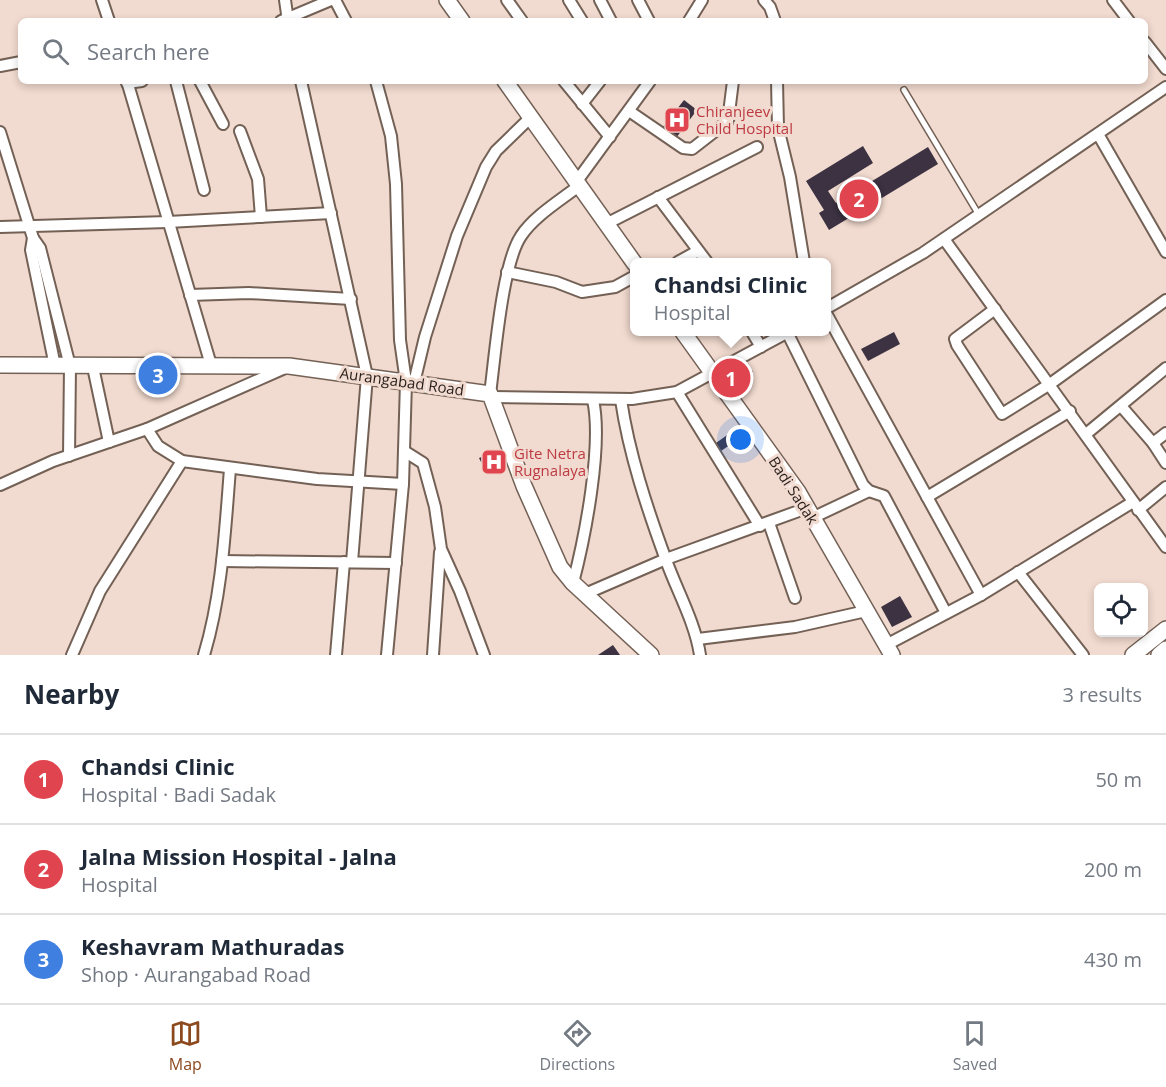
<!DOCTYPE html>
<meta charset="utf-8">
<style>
body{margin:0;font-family:"Open Sans",sans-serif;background:#f6f6f7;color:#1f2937}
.controls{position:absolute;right:18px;bottom:18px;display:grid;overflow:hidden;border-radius:9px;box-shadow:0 3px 9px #0003}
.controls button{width:54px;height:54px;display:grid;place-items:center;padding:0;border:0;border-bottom:2px solid #e0e1e3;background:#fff;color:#1f2937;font:30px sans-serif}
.you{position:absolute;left:741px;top:440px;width:21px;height:21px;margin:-15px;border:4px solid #fff;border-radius:50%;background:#1a73e8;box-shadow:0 0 0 9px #1a73e833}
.badge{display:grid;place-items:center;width:39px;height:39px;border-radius:50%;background:#8d491e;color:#fff;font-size:20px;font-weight:700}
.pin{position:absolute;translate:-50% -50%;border:3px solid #fff;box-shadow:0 2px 6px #0006}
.popup{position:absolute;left:630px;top:258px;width:201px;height:78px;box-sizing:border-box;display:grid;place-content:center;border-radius:9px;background:#fff;filter:drop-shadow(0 2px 4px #0005);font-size:20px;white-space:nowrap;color:#747a83}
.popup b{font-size:22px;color:#1f2937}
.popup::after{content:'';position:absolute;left:50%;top:100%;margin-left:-12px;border:12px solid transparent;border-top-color:#fff}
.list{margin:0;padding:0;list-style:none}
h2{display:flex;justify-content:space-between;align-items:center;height:78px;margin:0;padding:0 24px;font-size:26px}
h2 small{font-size:20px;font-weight:400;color:#747a83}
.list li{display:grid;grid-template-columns:39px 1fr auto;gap:18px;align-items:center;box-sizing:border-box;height:90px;padding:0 24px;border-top:2px solid #e0e1e3}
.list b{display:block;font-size:22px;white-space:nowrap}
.list p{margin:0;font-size:20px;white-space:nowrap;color:#747a83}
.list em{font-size:20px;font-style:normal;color:#747a83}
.icon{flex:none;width:33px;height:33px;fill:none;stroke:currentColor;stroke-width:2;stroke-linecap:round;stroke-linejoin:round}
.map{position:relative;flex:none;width:1166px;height:655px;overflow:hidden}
.search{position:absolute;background:#fff;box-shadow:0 3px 9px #0003;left:18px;right:18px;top:18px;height:66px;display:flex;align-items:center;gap:15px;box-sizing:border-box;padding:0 21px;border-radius:9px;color:#747a83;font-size:22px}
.sheet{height:348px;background:#fff}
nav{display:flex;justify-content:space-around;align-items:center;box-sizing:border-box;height:84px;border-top:2px solid #e0e1e3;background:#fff;font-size:16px;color:#747a83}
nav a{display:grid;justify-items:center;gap:3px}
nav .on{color:#8d491e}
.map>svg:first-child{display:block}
</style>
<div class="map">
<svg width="1166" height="655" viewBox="0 0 1166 655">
<rect width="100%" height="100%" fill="#f1dacf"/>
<g fill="#3c3242">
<polygon points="684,100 697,110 676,138 663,127"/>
<polygon points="863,146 873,163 828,191 836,203 928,147 938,164 829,230 819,213 824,210 806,181"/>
<polygon points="894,332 900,344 868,361 861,349"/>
<polygon points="748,363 753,372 728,387 723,378"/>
<polygon points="737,428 743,436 721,451 716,443"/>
<polygon points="494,452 502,472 486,472 479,458"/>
<polygon points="900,596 912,617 892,627 881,607"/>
<polygon points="613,645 620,655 598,655"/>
</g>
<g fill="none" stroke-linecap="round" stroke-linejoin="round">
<g stroke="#746156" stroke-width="8">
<polyline id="lane" points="904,90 979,215"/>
</g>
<g stroke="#746156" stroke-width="14">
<g id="street">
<polyline points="102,0 109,21"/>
<polyline points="285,0 288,21"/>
<polyline points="335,0 346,21"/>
<polyline points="507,0 522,21"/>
<polyline points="569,0 582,21"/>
<polyline points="600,0 611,21"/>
<polyline points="638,0 649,21"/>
<polyline points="764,0 770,7 775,21"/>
<polyline points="1113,0 1129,21"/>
<polyline points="281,21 331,0"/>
<polyline points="689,21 702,0"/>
<polyline points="1145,42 1166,69"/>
<polyline points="0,66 21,62"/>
<polyline points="127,81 211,365"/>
<polyline points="176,81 204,190"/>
<polyline points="200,81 223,124"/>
<polyline points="301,81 367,376 352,562"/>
<polyline points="376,81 391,136 396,184 400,340 406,382 403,484 387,655"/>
<polyline points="564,81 610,137"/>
<polyline points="777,81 778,128 790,177 804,262"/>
<polyline points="127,83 142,81"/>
<polyline points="582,104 600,81"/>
<polyline points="629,111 683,148 692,149 728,121 733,81"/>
<polyline points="240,131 258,179 261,217"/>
<polyline points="0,132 33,238 40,248 70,366 69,456"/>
<polyline points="1098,134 1166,252"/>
<polyline points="577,181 650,81"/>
<polyline points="658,197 707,262"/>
<polyline points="606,224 757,147"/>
<polyline points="0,227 168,222 331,213"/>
<polyline points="33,238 31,250 55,366"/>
<polyline points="944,239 1166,547"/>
<polyline points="678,262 698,251"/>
<polyline points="507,272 556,282 582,292 615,287 635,276"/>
<polyline points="190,295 249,293 351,299"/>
<polyline points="827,308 923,253 1166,87"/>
<polyline points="995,309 955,339 957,345 1002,414 1050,384 1166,300"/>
<polyline points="827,315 981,595"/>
<polyline points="752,332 761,347"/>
<polyline points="787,332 863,485 869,491 884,496 946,613"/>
<polyline points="93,367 109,442"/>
<polyline points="285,368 147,429 158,446 182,461 317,479 403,484"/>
<polyline points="414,383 425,337 457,236 486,167 496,151 531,117"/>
<polyline points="677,392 760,526"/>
<path d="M490,394C495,357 502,264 521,236C534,216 561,200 580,185"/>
<polyline points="492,397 632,399 677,392 788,332"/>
<path d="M621,400C629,454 647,508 666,560C677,591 695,622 700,655"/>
<polyline points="1121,406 1153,443 1166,463"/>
<polyline points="1086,434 1166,368"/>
<polyline points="1153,443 1166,433"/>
<polyline points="404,451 423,463 435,507 441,549 460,591 484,655"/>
<polyline points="0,485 53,461 147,429"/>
<polyline points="927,497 1070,411"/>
<polyline points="1138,510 1166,487"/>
<polyline points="812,518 869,491"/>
<polyline points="769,523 795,598"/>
<polyline points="222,561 396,563"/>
<polyline points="1018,572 1083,655"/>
<path d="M573,583C585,537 603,445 593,400"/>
<polyline points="585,594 666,559 807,508"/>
<polyline points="698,639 795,627 866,611"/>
<polyline points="888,644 981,595 1133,502"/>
<polyline points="72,655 100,591 182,461"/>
<path d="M204,655C222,595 225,531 230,469"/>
<polyline points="336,655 344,562"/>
<polyline points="433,655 440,552"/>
</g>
</g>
<g stroke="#746156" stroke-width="18">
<g id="primary">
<polyline points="447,0 462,21"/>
<polyline points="505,81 635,264"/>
<polyline points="683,332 798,492 892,655"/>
<polyline points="0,365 289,366 490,394 524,486 560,567 573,583 651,655"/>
<polyline points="1133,655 1166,629"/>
<polyline points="1159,655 1166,649"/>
</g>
</g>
<use href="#lane" stroke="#fff" stroke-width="5"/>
<use href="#street" stroke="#fff" stroke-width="10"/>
<use href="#primary" stroke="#fff" stroke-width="15"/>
</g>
<defs>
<g id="hospital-square" transform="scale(1.35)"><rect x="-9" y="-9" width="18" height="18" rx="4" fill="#e0444e" stroke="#f1dacf"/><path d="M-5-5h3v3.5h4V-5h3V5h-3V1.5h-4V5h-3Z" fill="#fff"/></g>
</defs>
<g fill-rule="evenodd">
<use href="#hospital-square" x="677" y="120"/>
<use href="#hospital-square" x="494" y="462"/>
</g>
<g text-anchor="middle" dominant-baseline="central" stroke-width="6" stroke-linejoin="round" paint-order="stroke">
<g font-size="15" fill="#be3a42" stroke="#f1dacf" text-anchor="start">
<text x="696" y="111">Chiranjeev<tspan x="696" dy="17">Child Hospital</tspan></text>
<text x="514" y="453">Gite Netra<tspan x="514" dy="17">Rugnalaya</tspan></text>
</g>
<g font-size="15" fill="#261d19" stroke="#f1dacf">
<text transform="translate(402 381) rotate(8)">Aurangabad Road</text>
<text transform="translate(794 490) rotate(57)">Badi Sadak</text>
</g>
</g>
</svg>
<div class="controls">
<button><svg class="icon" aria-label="locate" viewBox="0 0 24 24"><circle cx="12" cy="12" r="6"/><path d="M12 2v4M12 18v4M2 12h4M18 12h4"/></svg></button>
</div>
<div class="you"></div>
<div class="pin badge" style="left:731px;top:378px;background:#e0444e">1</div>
<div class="popup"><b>Chandsi Clinic</b>Hospital</div>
<div class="pin badge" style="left:859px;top:199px;background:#e0444e">2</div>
<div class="pin badge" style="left:158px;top:375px;background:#3f7fe0">3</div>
<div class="search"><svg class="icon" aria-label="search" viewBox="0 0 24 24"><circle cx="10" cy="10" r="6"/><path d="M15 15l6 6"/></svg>Search here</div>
</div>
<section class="sheet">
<h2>Nearby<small>3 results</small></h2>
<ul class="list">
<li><span class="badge" style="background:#e0444e">1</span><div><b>Chandsi Clinic</b><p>Hospital · Badi Sadak</p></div><em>50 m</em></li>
<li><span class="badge" style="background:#e0444e">2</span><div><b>Jalna Mission Hospital - Jalna</b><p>Hospital</p></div><em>200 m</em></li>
<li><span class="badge" style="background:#3f7fe0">3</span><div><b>Keshavram Mathuradas</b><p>Shop · Aurangabad Road</p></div><em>430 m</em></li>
</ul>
</section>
<nav>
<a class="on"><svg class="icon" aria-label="map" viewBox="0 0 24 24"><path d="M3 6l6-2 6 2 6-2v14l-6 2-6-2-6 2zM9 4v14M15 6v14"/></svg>Map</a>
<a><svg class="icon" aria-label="directions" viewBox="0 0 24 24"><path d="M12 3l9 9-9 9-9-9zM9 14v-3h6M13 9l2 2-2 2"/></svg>Directions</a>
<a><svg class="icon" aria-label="saved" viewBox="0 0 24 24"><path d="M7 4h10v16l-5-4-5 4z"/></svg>Saved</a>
</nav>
